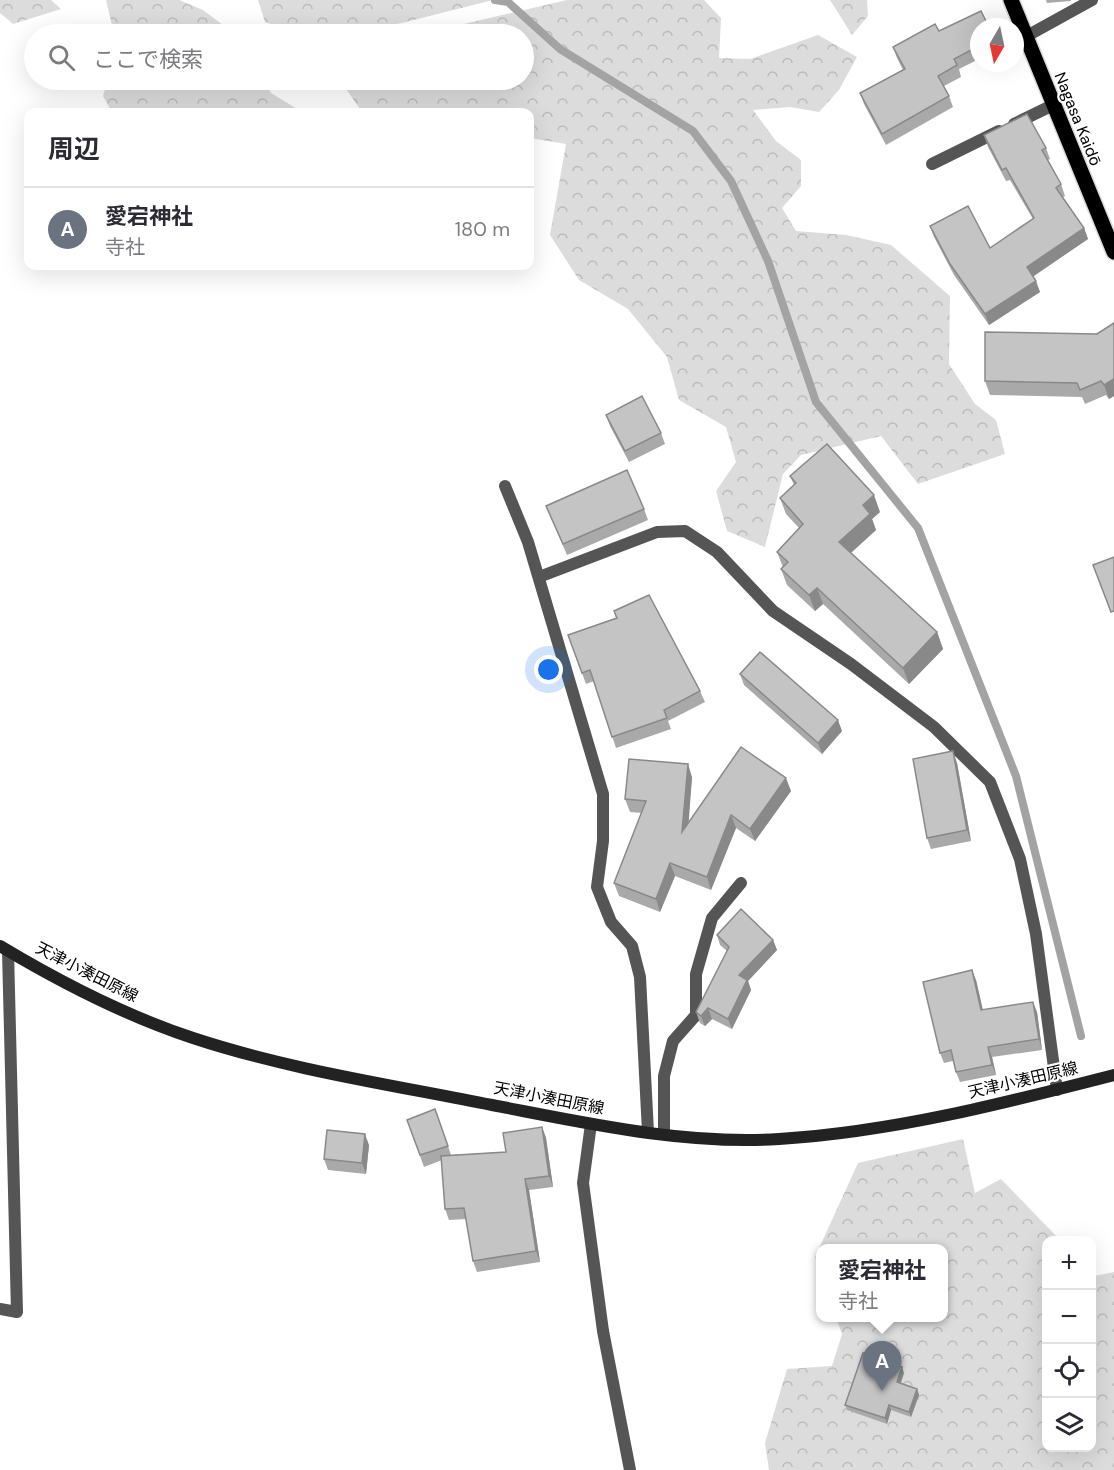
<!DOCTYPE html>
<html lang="ja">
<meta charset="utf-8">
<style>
body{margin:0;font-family:"DM Sans","Noto Sans JP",sans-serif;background:#f7f7f7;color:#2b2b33}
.controls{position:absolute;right:18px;bottom:18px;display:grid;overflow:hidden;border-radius:12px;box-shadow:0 6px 24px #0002}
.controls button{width:54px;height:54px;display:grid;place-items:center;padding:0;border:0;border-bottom:2px solid #e1e1e2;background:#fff;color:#2b2b33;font:30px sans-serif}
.compass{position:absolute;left:970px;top:18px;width:54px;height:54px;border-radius:50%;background:#fff;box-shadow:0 6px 24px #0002;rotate:189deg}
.you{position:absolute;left:549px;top:670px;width:21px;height:21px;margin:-15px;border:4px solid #fff;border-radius:50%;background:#1a73e8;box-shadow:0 0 0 9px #1a73e833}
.badge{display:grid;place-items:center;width:39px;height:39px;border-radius:50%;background:#0b8043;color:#fff;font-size:20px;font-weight:700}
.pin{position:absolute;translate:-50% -50px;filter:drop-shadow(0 2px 3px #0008)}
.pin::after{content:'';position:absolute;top:32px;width:21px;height:18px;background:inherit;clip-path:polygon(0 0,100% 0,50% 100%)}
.popup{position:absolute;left:816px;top:1244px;width:132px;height:78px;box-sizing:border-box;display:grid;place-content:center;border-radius:12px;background:#fff;filter:drop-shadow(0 2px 4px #0005);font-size:20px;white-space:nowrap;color:#7c7c81}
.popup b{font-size:22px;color:#2b2b33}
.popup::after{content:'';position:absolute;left:50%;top:100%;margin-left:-12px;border:12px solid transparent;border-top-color:#fff}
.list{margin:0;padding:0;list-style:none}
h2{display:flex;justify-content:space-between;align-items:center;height:78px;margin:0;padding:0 24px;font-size:26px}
h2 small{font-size:20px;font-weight:400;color:#7c7c81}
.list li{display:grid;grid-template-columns:39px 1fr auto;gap:18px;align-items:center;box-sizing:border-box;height:84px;padding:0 24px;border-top:2px solid #e1e1e2}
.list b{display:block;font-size:22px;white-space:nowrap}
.list p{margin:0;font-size:20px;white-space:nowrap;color:#7c7c81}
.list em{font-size:20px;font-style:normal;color:#7c7c81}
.icon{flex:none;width:33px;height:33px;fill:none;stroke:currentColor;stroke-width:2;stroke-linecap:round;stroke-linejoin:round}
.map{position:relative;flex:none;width:1114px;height:1470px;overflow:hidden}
.search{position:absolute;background:#fff;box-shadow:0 6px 24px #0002;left:24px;top:24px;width:510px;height:66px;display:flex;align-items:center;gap:15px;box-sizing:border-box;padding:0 21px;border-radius:33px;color:#7c7c81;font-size:22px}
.panel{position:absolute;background:#fff;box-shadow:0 6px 24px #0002;left:24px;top:108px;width:510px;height:162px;border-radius:12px}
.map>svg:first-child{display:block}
</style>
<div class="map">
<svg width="1114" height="1470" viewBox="0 0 1114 1470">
<defs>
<pattern id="forest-crowns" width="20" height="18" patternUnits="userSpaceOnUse" patternTransform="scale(1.5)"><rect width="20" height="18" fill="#dcdcdc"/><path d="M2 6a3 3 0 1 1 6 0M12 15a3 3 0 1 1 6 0" fill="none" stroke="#bbb"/></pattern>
</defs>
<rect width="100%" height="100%" fill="#fff"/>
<g fill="url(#forest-crowns)">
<polygon points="0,0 51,0 61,9 13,24 0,13"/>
<polygon points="106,0 179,0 203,10 235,34 114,34"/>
<polygon points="258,0 493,0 402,23 333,34 301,34 265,22"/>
<polygon points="567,0 704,0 721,18 719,58 750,59 818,35 857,57 839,90 819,112 790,107 753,110 776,141 801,160 801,186 782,208 796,231 846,235 891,245 950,296 949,364 975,404 996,420 1005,454 918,484 881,436 801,455 783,474 765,547 727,531 716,491 736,462 726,427 679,400 667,357 628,309 579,280 550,235 566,144 530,138 530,112 362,112 340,80 425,80 432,86 434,80 524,80 524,34 450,34 459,25"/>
<polygon points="830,0 867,0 868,16 852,35"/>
<polygon points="108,80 264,80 271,93 302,112 112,112 103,96"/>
<polygon points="963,1139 975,1193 1001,1179 1060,1240 1046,1240 1046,1448 1092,1448 1092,1274 1094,1276 1114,1272 1114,1470 769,1470 765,1443 787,1369 832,1366 842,1334 836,1318 944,1318 944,1248 820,1248 820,1272 815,1257 858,1163"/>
</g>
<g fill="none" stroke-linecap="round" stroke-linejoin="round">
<polyline stroke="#a3a3a3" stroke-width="8" points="495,0 508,2 560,49 693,131 731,181 768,261 816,402 918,528 1016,776 1081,1036"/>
<g stroke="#dbdbdb" stroke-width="18">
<polyline id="primary" points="1011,0 1114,252"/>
</g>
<polyline stroke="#555" stroke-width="12" points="664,1134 664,1076 673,1041 696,1015 696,974 712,918 741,883"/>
<g stroke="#555" stroke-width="12">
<polyline points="1025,37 1092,0"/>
<polyline points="1014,124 1053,105"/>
<polyline points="932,164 999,131"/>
<polyline points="505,486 528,542 603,794 603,841 597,887 611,922 632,946 640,977 648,1132"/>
<polyline points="539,577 657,532 685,531 717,552 773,611 851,664 934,727 990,782 1020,859 1036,934 1057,1090"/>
<polyline points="591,1124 583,1183 603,1331 630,1470"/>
<polyline points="0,1309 17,1312 8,951"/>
</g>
<path stroke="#222" stroke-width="12" d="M0,946C60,982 126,1016 193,1038C290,1070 393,1085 492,1105C586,1123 683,1145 779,1139C892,1132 1005,1103 1114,1075"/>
<use href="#primary" stroke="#000" stroke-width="15"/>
</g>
<g fill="#a9a9a9">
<polygon points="1046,0 1071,0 1071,1 1047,3"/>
<polygon points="979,27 979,59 959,69 961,77 944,86 949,96 953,107 886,145 864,104 860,93 903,70 897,58 893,47 939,31"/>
<polygon points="984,135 1046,148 1050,159 1048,160 1061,184 1065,196 1063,197 1084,228 1088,239 1033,276 1040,292 989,325 954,275 934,237 930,226 990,248 1033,219 1010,180 1006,181 988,147"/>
<polygon points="1114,323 1114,396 1109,399 1106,395 1085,404 1082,397 990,395 985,381 1097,334"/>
<polygon points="606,415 661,433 665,444 629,462 610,426"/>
<polygon points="790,476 880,512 872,519 876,530 851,553 937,632 943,649 909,684 823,604 815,611 787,585 781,569 783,567 777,552 799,528 786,514 780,498 794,485"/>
<polygon points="546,506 644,509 648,520 567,555"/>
<polygon points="614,611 700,691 705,702 668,721 671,729 616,748 594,681 586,684 568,635 616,618"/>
<polygon points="740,674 842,731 822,754 744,685"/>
<polygon points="957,763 971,841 931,849 927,838"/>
<polygon points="692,777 688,822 791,791 755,841 736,828 711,890 675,876 660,912 619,896 614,883 642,813 630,812 625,799"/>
<polygon points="717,935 773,940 777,950 748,981 751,990 732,1029 712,1019 705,1026 700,1023 696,1012 727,951 720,945"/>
<polygon points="976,980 983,1010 1037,1012 1042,1050 992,1057 996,1075 960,1082 956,1072 953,1061 944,1063 940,1053"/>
<polygon points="435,1109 451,1155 506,1152 542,1127 546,1138 553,1187 529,1190 540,1262 477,1272 473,1261 466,1219 449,1220 445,1209 442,1160 424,1167 407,1120"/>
<polygon points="369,1145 366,1174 328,1170 324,1159"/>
<polygon points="904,1373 901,1383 917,1389 919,1395 911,1417 891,1410 887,1424 847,1410 845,1405"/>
</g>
<g fill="#898989">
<polygon points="1084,228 1088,239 1031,278 1027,267"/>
<polygon points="1036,281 1040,292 989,325 985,314"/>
<polygon points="1114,379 1114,396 1109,399 1104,385"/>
<polygon points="874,495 880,512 872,519 876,530 845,558 839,542 863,505"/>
<polygon points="817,588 823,604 815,611 809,595"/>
<polygon points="937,632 943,649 909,684 903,668"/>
<polygon points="838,720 842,731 822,754 818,743"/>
<polygon points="953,751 957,763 971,841 967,830"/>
<polygon points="688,764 692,777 687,845 682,832"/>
<polygon points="786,778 791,791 755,841 750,829"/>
<polygon points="731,815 736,828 711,890 707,877"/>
<polygon points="670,863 675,876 660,912 656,899"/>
<polygon points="773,940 777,950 748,981 751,990 732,1029 728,1019 739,975"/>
<polygon points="972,970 976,980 985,1021 981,1010"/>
<polygon points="1033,1002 1037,1012 1042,1050 1039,1039"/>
<polygon points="708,1008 712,1019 705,1026 701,1016"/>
<polygon points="988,1047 992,1057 996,1075 992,1065"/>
<polygon points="542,1127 546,1138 553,1187 549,1176"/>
<polygon points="365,1134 369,1145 366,1174 362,1163"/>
<polygon points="525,1179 529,1190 540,1262 536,1251"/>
<polygon points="902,1367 904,1373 899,1388 897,1382"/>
<polygon points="917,1389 919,1395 911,1417 909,1412"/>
<polygon points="889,1405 891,1410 887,1424 885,1418"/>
</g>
<g fill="#c4c4c4" stroke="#898989" stroke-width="1.5">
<polygon points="981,11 989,27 979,27 979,46 954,59 957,65 938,76 949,96 882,134 860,93 905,69 893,47 935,24 939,31"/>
<polygon points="1027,114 1046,148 1042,150 1061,184 1056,188 1084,228 1027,267 1036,281 985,314 950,264 930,226 968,206 990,248 1034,218 1006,168 1002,170 984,135"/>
<polygon points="1114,323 1114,379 1104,385 1101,381 1080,390 1077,383 985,381 985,332 1097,334"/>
<polygon points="642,396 661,433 625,451 606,415"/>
<polygon points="827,444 874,495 863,505 870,514 839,542 937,632 903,668 817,588 809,595 781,569 788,562 777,552 803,524 780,498 796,483 790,476"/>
<polygon points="627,470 644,509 563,544 546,506"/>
<polygon points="1114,557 1114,611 1111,612 1093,565"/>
<polygon points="649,595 700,691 664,710 667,718 612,737 590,670 582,673 568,635 617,618 614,611"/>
<polygon points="760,652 838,720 818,743 740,674"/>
<polygon points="741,747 786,778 750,829 731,815 707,877 670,863 656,899 614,883 646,801 625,799 629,759 688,764 682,832"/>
<polygon points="953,751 967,830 927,838 913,759"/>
<polygon points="741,909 773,940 739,975 747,980 728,1019 708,1008 701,1016 696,1012 729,947 717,935"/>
<polygon points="972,970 981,1010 1033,1002 1039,1039 988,1047 992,1065 956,1072 951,1050 940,1053 923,982"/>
<polygon points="435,1109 448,1146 420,1155 407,1120"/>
<polygon points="542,1127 549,1176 525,1179 536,1251 473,1261 464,1208 445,1209 441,1156 506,1152 503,1133"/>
<polygon points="327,1130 365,1134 362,1163 324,1159"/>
<polygon points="863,1353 902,1367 897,1382 917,1389 909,1412 889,1405 885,1418 845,1405"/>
</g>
<g text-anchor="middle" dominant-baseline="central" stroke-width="4.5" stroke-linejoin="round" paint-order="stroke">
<g font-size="16" fill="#000" stroke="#fff">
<text transform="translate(1078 119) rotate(68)">Nagasa Kaidō</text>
<text transform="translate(87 972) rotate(27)">天津小湊田原線</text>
<text transform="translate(1023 1080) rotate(-13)">天津小湊田原線</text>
<text transform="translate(549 1098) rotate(11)">天津小湊田原線</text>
</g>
</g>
</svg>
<div class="controls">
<button>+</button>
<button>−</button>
<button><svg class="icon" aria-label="locate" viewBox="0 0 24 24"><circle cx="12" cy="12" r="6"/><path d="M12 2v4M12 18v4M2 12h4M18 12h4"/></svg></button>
<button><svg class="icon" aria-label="layers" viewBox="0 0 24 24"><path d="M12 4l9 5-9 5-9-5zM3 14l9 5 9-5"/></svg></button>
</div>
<svg class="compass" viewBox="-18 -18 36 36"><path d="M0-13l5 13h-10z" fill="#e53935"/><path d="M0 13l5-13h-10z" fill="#7c7c81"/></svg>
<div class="you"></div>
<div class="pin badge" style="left:882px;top:1391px;background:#6b7280">A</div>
<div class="popup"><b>愛宕神社</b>寺社</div>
<div class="search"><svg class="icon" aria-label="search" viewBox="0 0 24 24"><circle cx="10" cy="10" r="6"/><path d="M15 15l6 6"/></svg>ここで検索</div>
<section class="panel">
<h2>周辺<small></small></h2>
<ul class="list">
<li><span class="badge" style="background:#6b7280">A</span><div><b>愛宕神社</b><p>寺社</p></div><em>180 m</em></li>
</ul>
</section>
</div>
